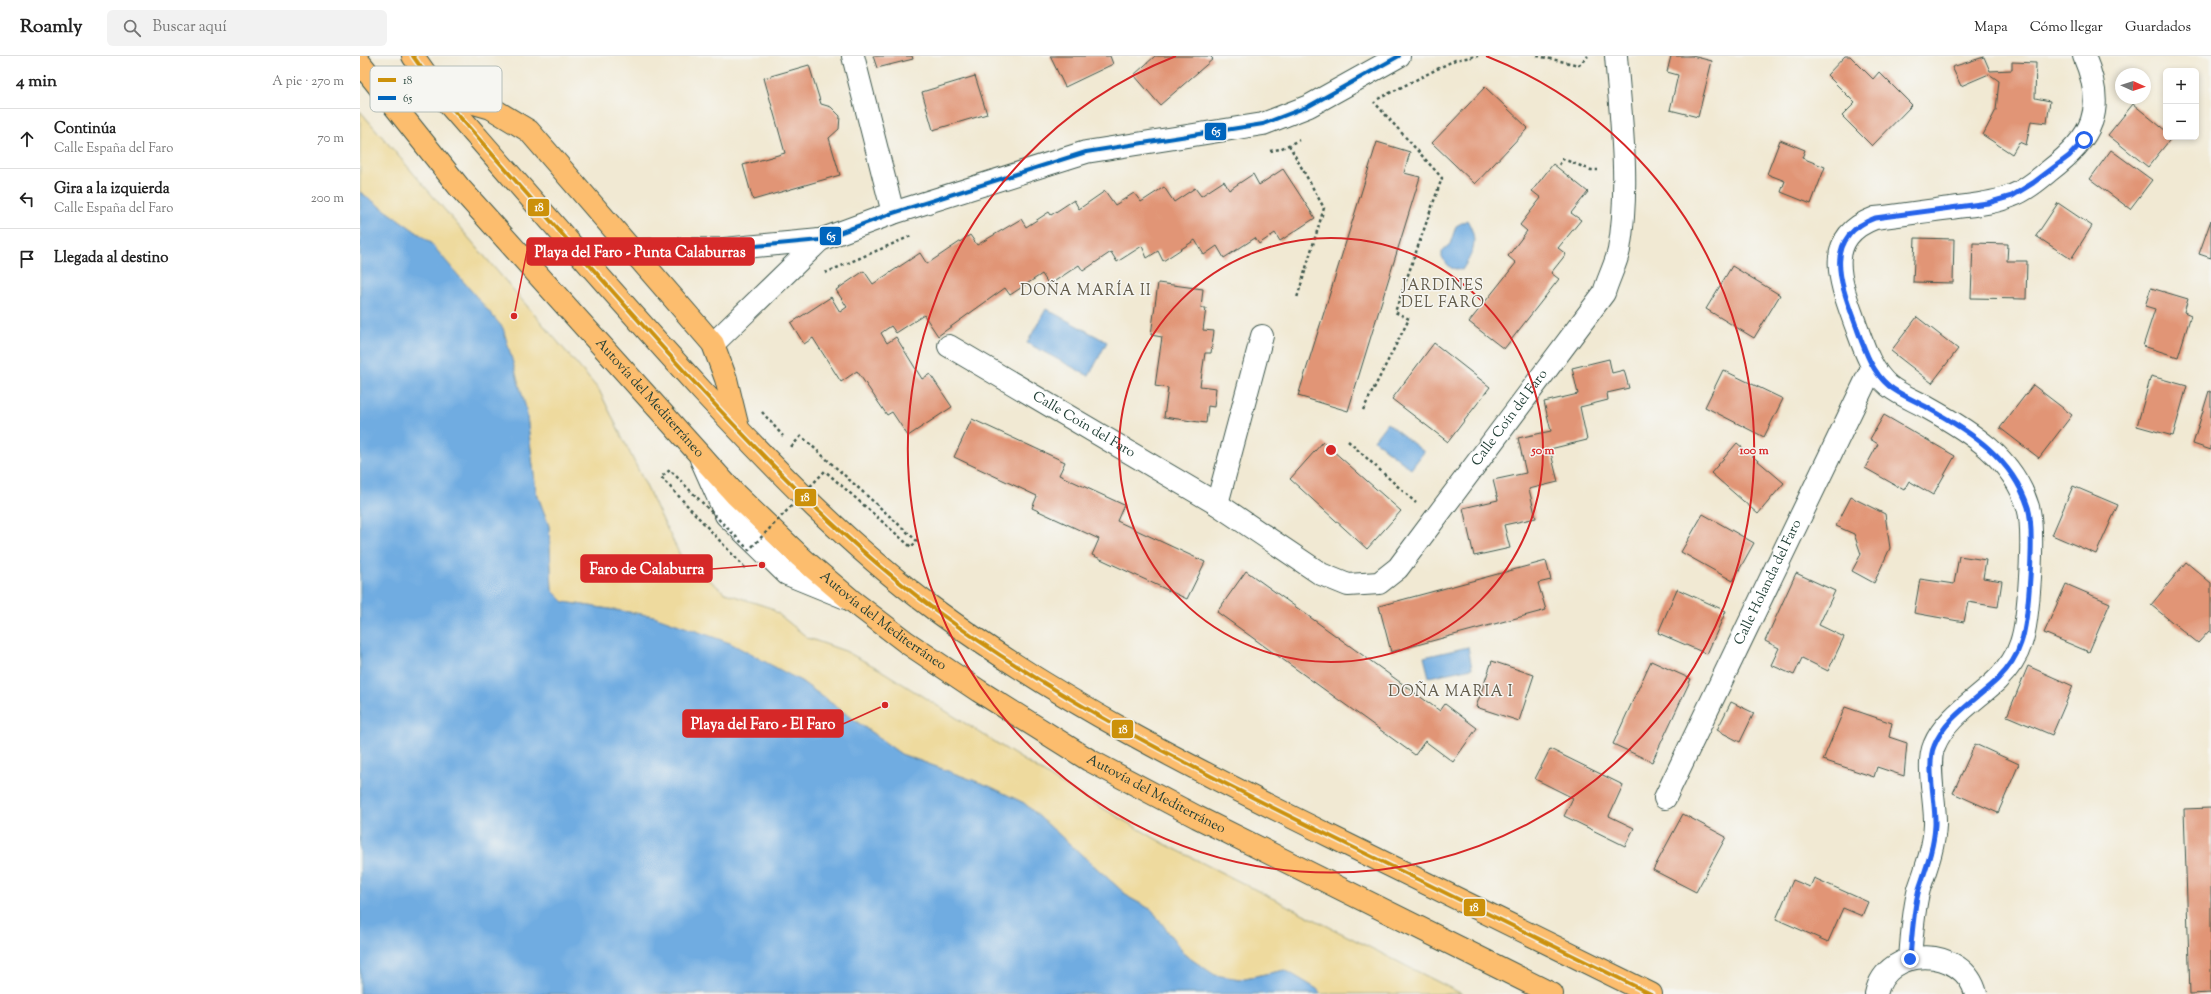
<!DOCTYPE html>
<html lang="es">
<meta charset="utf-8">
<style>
body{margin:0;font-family:"Sorts Mill Goudy",serif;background:#f2f2f2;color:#222}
.controls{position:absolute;right:12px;top:12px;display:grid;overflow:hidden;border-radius:6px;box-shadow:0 2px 6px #0003}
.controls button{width:36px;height:36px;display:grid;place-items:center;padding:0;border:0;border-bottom:1px solid #e0e0e0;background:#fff;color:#222;font:20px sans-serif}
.compass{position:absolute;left:1755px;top:12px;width:36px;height:36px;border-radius:50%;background:#fff;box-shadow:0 2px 6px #0003;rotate:93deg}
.stop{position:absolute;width:12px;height:12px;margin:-9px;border:3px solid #2563eb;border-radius:50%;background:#fff}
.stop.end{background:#2563eb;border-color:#fff;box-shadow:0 1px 4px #0008}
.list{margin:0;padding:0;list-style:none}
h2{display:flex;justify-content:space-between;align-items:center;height:52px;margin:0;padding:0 16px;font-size:17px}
h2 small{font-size:13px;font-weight:400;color:#767676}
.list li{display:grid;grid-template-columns:26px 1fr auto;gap:12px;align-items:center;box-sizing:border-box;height:60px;padding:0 16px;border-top:1px solid #e0e0e0}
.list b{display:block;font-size:15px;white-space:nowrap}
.list p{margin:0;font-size:13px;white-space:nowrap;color:#767676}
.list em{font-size:13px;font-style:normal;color:#767676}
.icon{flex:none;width:22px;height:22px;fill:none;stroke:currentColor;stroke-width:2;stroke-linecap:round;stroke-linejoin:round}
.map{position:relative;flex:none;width:1851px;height:938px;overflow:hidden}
header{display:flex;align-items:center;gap:24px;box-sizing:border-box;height:56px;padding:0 20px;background:#fff;border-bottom:1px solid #e0e0e0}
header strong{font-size:19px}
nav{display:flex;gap:22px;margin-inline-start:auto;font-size:14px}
.search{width:280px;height:36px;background:#f2f2f2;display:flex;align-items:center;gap:10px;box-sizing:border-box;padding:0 14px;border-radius:6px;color:#767676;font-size:15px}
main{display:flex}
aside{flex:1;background:#fff}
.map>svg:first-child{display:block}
</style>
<header>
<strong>Roamly</strong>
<div class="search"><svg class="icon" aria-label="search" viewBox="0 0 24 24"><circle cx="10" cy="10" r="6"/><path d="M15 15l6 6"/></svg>Buscar aquí</div>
<nav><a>Mapa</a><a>Cómo llegar</a><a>Guardados</a></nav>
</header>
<main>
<aside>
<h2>4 min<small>A pie · 270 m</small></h2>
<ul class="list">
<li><svg class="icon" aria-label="ahead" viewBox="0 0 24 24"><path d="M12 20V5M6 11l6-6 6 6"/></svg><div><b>Continúa</b><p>Calle España del Faro</p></div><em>70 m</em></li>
<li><svg class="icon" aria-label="left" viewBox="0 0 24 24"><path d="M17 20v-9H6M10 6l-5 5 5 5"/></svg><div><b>Gira a la izquierda</b><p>Calle España del Faro</p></div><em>200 m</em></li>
<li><svg class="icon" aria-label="arrive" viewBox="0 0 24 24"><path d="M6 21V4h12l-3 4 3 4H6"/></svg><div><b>Llegada al destino</b></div></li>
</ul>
</aside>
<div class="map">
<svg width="1851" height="938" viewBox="0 0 1851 938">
<rect width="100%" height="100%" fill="#f6f6f2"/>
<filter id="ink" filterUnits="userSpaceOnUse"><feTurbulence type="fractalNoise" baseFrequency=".025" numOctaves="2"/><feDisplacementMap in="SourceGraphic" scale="8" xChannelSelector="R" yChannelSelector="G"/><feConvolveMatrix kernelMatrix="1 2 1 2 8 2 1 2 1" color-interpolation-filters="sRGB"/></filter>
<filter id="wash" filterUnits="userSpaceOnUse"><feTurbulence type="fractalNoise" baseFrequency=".012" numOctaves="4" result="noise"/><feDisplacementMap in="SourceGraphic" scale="16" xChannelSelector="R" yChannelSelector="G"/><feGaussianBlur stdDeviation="0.9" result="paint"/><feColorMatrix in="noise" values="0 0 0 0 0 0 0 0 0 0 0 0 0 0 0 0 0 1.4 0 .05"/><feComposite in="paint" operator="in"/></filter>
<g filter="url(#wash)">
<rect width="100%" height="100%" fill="#f1e9d3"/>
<polygon fill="#eeda9e" stroke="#868c69" points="0,55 239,334 320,499 365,537 411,552 448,582 485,595 519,613 703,729 803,787 1102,938 961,938 957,933 925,914 880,923 855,920 825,899 792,854 770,842 664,747 629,730 541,698 441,625 294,560 204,546 192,534 189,470 176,435 166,352 69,185 0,136"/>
<g fill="#70ace1" stroke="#48748a">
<polygon points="0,136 69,185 143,272 166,352 176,435 189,470 192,534 204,546 294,560 370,587 441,625 541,698 629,730 664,747 770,842 792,854 825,899 855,919 880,923 925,914 957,933 961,938 0,938"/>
<path d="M1107,164C1119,184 1114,196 1102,214L1091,212L1082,203V195L1090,188L1096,170Z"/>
<polygon points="686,253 747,286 729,320 667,287"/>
<polygon points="1027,367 1064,396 1051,413 1014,384"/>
<polygon points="1108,591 1112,612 1069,621 1064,601"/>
</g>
<g id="blocks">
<g fill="#e19576">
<polygon points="513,0 552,0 553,3 517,12"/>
<polygon points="690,0 750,0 753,8 705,31"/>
<polygon points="795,0 850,0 853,3 800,49 774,19"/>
<polygon points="1311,0 1332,0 1352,5 1338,61 1310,54 1318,19 1307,16"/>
<polygon points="1485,0 1490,0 1513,23 1519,16 1552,49 1512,90 1482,60 1495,47 1467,19"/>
<polygon points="1624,1 1630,15 1652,14 1652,6 1676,7 1675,42 1690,45 1687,67 1671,65 1666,89 1659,86 1652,98 1623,79 1636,54 1639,25 1629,18 1601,30 1592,11"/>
<polygon points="449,9 461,48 471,51 480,60 479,73 469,82 480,119 393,144 383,109 425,97 404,22"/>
<polygon points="615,20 627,58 573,74 562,36"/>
<polygon points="1125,31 1168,72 1115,128 1072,87"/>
<polygon points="1773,48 1806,75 1806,81 1812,81 1788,111 1748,79"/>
<polygon points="1420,84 1445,94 1442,102 1465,111 1451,148 1421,136 1425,125 1407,118"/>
<polygon points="1017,86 1050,96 1044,117 1060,121 988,355 938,340"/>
<polygon points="1751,94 1792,124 1770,153 1730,123"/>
<polygon points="1193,108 1228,136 1211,157 1221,164 1198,192 1206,198 1191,217 1199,223 1144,293 1109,266 1156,207 1148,200 1167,175 1160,169 1181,142 1172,135"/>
<polygon points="923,113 955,162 920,185 915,177 899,188 895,182 864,202 857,190 844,199 835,184 803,205 798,195 787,202 782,190 757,206 751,196 723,215 719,209 689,229 682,218 650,239 645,232 578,280 564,259 536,277 531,270 521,277 527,287 536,281 562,323 570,318 592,351 548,380 532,356 527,359 497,315 481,326 453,282 444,288 431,267 471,241 480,256 487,251 476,234 504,215 513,228 560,197 567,208 610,179 617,189 661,163 666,171 689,156 691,159 714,144 719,153 745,135 755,149 774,137 781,146 804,131 814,146 835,132 841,140 864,125 869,134 893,118 899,129"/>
<polygon points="1698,147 1732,170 1711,203 1676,180"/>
<polygon points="1851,164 1851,202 1839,198"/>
<polygon points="1555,182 1594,183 1593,227 1553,226"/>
<polygon points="1613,187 1648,188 1647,205 1667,205 1666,243 1611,242"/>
<polygon points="1372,210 1420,239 1394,282 1346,253"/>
<polygon points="798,227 843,233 841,252 846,252 843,274 854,275 851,297 845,297 840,330 856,332 854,351 848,350 846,367 804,361 808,332 795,330 802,281 791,279"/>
<polygon points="1791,232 1828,243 1824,256 1831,259 1818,301 1783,290 1795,253 1785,250"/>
<polygon points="1557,261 1598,293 1572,327 1531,295"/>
<polygon points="1074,287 1130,331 1088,386 1032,343"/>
<polygon points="1249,303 1252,317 1264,314 1269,332 1247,337 1248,344 1220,351 1227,384 1190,393 1198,426 1169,433 1176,462 1144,469 1150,492 1114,500 1103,452 1138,444 1133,424 1166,417 1158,382 1191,375 1184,346 1218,338 1212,312"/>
<polygon points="1363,314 1423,343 1404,381 1345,351"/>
<polygon points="1791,320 1827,330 1813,380 1777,370"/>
<polygon points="1673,329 1712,359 1679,402 1640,372"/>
<polygon points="1849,335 1851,336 1851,394 1833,388"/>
<polygon points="1524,359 1595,400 1573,439 1549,425 1544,434 1505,412 1518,388 1510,383"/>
<polygon points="612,363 705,406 699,419 764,449 757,465 845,506 827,543 732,499 739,483 672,452 677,440 594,401"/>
<polygon points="963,386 1041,455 1007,493 930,423"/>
<polygon points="1377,387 1424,427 1398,458 1351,417"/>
<polygon points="1713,430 1758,449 1736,498 1692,479"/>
<polygon points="1491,441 1525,458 1530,492 1514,527 1492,515 1501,498 1494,478 1476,470"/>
<polygon points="1343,458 1394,487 1373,525 1321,496"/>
<polygon points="1599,500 1626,504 1623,522 1642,525 1638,551 1608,546 1604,566 1554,557 1560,523 1594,528"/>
<polygon points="1186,505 1191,524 1178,527 1186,554 1031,596 1019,550"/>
<polygon points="1826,506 1851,527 1851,577 1849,575 1838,587 1791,549"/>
<polygon points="886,515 1080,655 1085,648 1117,672 1093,706 1065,685 1055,699 857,556"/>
<polygon points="1436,517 1475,535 1459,569 1484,581 1468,615 1442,602 1434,619 1411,609 1419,592 1405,585"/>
<polygon points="1706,528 1750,547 1729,596 1684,577"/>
<polygon points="1317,533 1366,555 1347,598 1298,577"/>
<polygon points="1132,605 1174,619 1159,665 1116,651"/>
<polygon points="1291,605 1331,623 1292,706 1253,688"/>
<polygon points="1668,610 1713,630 1692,679 1647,660"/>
<polygon points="1371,646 1394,657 1380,686 1357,674"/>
<polygon points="1485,651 1532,667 1529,681 1547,687 1544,720 1517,711 1514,721 1463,704"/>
<polygon points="1615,688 1659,708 1638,757 1593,737"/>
<polygon points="1190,693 1263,729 1249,760 1274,772 1265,790 1204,760 1213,742 1175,723"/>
<polygon points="1851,752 1851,937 1830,938 1824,753"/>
<polygon points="1323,758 1366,781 1336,836 1293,814"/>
<polygon points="1454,822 1508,846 1502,860 1483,852 1468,886 1416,863 1433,824 1450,831"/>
</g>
</g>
</g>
<g filter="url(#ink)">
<use href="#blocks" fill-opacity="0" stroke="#3e574c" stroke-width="1"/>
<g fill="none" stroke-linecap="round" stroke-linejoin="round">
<g stroke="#3e574c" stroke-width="24">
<g id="minor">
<polyline points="493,0 533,157"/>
<polyline points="272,194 364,193 460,184 533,157 726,96 903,68 949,50 1039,0"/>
<polyline points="353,288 460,184"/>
<path id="s1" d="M589,290L857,448L961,518L988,529L1019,527L1038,512L1244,237C1248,223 1256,208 1259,194C1270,130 1261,64 1256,0"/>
<polyline points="341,403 366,459 427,518 486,542"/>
<polyline points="857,448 902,280"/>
<path id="s2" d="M1305,742L1512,312"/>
<path d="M1550,903C1552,879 1553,856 1559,833C1566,812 1574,792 1575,769C1576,748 1566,708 1574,690C1585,662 1616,644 1637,624C1647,614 1657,600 1661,587C1669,564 1675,474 1668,451C1653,402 1611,376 1568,352C1556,345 1540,339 1529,330C1511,315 1504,292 1496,270C1481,228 1461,182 1515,162C1541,159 1566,155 1591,152C1611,149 1632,148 1651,140C1665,135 1678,124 1689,115C1733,81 1747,54 1724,0"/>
<path d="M1516,938C1527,888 1604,890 1616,938"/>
</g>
</g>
<g stroke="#3e574c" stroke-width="24">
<g id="highway">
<path d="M53,0L79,37C167,138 254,239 344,337C416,414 489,490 574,553C698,645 836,714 974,782C1079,834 1185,886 1291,938"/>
<path id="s3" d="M0,7L99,131L375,438L444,504L491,544L546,586L619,635L729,704L837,761L1192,938"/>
<polyline points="79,37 131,52 169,75 353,288 366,323 378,372"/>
</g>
</g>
<g stroke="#3e574c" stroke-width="2.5" stroke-dasharray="3 3" stroke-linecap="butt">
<polyline points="1177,0 1219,9 1228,0"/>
<polyline points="1018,43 1095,4 1118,0"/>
<polyline points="929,89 964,152 937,242"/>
<polyline points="910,95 920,93 939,84"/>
<polyline points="1199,109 1203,103 1231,114 1238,114"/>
<polyline points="465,217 551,180"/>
<polyline points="1003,354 1049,263 1035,256 1082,122 1014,46"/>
<polyline points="402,356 423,380"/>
<polyline points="988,385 1056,447"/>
<polyline points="431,389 432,390 441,380"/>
</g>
<use href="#minor" stroke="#fff" stroke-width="22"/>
<use href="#highway" stroke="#fcbd6e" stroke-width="22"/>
<polyline stroke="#3e574c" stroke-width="2.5" stroke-dasharray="3 3" stroke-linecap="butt" points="385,512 301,421 310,414 389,494 465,415 551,491 557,485 441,380"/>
<g stroke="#f6f6f2" stroke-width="7">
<path id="bus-1" d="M53,0L79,37C167,138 254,239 344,337C416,414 489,490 574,553C698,645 836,714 974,782C1079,834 1185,886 1291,938"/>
</g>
<g stroke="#f6f6f2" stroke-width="7">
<polyline id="bus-2" points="272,194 364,193 460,184 533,157 726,96 903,68 949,50 1039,0"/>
</g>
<use href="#bus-1" stroke="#cc910a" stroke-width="4"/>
<use href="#bus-2" stroke="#0065bd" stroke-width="4"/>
</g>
</g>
<g fill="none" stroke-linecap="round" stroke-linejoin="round" filter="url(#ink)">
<path stroke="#2563eb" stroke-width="5" d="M1550,903C1552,879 1553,856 1559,833C1566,812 1574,792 1575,769C1576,748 1566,708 1574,690C1585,662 1616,644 1637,624C1647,614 1657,600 1661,587C1669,564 1675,474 1668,451C1652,402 1611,376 1568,352C1556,345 1540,339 1529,330C1511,315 1504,292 1496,270C1481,228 1461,182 1515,162L1628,147L1652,140L1673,127L1709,100L1724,84"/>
</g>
<g fill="none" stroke="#d62828" stroke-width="2">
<circle cx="971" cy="394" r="212"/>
<path d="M1126 0A423 423 0 1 1 816 0"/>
</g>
<g text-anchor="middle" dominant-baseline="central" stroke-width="3" stroke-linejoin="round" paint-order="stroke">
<g font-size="14" fill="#1f3d34" stroke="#f6f6f2">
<text stroke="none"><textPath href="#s3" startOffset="443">Autovía del Mediterráneo</textPath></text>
<text stroke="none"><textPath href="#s1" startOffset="708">Calle Coín del Faro</textPath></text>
<text stroke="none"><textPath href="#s1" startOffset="156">Calle Coín del Faro</textPath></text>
<text stroke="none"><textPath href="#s2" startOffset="239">Calle Holanda del Faro</textPath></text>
<text stroke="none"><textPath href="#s3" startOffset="767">Autovía del Mediterráneo</textPath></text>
<text stroke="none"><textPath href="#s3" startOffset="1091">Autovía del Mediterráneo</textPath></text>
</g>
<g font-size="15" letter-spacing="1" fill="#635c4b" stroke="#f6f6f2">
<text x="1083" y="230">JARDINES<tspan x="1083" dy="17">DEL FARO</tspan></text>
<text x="726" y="235">DOÑA MARÍA II</text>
<text x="1091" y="636">DOÑA MARIA I</text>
</g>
</g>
<rect x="10" y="10" width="132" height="46" rx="6" fill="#f6f6f2" stroke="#b6beb9" stroke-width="1"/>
<rect x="18" y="22" width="18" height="4" fill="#cc910a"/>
<rect x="18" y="40" width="18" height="4" fill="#0065bd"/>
<g font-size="11" fill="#1f3d34">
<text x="43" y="28">18</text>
<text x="43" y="46">65</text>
</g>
<circle cx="971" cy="394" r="6" fill="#d62828" stroke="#f6f6f2" stroke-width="2"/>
<g font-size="12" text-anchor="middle" font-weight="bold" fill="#d62828" stroke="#f6f6f2" stroke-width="3" stroke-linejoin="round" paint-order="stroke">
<text x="1183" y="398">50 m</text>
<text x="1394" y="398">100 m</text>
</g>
<path fill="none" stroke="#d62828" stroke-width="1.5" d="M154 260L167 195M402 509L352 513M525 649L483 668"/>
<g fill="#d62828" stroke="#f6f6f2" stroke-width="1.5">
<circle cx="154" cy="260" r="4"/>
<circle cx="402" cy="509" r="4"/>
<circle cx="525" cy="649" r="4"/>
</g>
<g fill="#d62828" stroke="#d62828" stroke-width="1.5">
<rect x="167" y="182" width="227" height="27" rx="4"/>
<rect x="221" y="499" width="131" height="27" rx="4"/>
<rect x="323" y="654" width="160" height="27" rx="4"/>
</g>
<g font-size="15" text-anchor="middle" font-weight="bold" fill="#fff">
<text x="280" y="201">Playa del Faro - Punta Calaburras</text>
<text x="287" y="518">Faro de Calaburra</text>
<text x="403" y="673">Playa del Faro - El Faro</text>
</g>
<g stroke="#f6f6f2" stroke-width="1.5">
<rect x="844" y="66" width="23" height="19" rx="4" fill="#0065bd"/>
<rect x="167" y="142" width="23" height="19" rx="4" fill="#cc910a"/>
<rect x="459" y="170" width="23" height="20" rx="4" fill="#0065bd"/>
<rect x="434" y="432" width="23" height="19" rx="4" fill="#cc910a"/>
<rect x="751" y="663" width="23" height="20" rx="4" fill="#cc910a"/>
<rect x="1103" y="842" width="23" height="19" rx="4" fill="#cc910a"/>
</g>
<g font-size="11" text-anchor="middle" font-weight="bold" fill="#fff">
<text x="856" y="79">65</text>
<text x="179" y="155">18</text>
<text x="471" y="184">65</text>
<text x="445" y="445">18</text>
<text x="763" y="677">18</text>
<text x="1114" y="855">18</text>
</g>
</svg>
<div class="controls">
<button>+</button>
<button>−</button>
</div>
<svg class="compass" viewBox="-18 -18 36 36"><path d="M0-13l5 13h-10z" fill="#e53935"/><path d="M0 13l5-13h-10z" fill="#767676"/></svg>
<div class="stop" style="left:1724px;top:84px"></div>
<div class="stop end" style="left:1550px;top:903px"></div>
</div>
</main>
